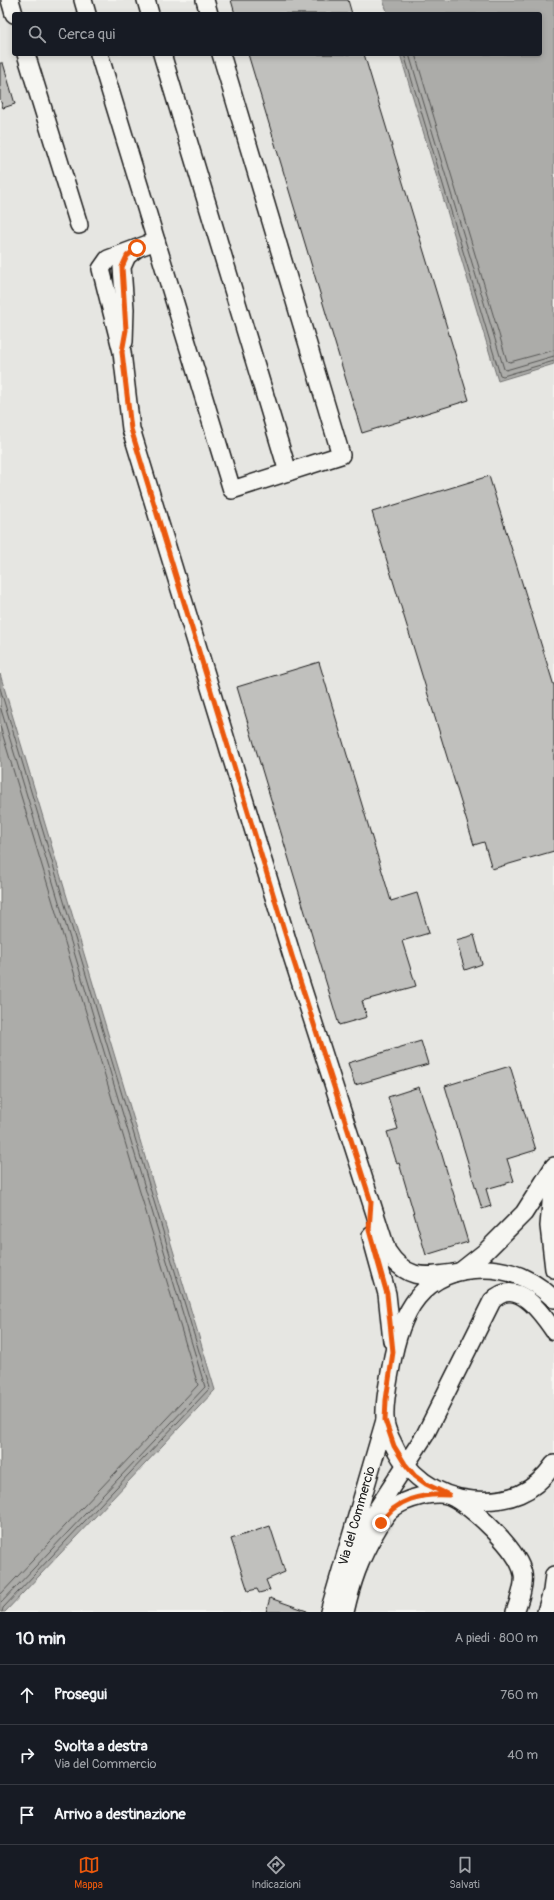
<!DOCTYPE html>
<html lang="it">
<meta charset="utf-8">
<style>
body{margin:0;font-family:Pangolin,sans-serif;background:#20242c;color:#f1f3f6}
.stop{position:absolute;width:12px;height:12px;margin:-9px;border:3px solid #ea580c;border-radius:50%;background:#fff}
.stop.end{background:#ea580c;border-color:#fff;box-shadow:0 1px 4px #0008}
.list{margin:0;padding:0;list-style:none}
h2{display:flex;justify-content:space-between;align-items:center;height:52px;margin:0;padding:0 16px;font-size:17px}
h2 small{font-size:13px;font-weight:400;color:#9ea1a6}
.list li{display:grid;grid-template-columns:26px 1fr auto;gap:12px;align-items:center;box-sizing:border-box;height:60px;padding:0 16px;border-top:1px solid #363941}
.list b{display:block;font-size:15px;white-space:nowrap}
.list p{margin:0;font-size:13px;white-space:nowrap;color:#9ea1a6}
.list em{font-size:13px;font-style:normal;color:#9ea1a6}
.icon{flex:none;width:22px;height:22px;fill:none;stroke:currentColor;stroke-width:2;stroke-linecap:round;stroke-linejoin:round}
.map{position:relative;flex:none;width:554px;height:1612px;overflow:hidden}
.search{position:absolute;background:#171b24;box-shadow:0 2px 6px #0003;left:12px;right:12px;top:12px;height:44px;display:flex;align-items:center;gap:10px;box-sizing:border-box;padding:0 14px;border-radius:4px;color:#9ea1a6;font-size:15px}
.sheet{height:232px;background:#171b24}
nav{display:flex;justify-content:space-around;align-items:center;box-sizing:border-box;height:56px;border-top:1px solid #363941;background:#171b24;font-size:11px;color:#9ea1a6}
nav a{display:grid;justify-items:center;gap:2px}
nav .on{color:#ea580c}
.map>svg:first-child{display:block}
</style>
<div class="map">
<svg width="554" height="1612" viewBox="0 0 554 1612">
<rect width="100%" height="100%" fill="#f6f6f2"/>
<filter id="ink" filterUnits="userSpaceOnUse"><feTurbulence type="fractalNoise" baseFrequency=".025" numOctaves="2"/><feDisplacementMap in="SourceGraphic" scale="8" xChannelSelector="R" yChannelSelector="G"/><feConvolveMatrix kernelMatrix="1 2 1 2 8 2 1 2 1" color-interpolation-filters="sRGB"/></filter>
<g filter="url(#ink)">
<polygon fill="#e6e6e2" points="0,0 383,0 388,14 14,14 14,54 400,54 498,381 554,364 554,1612 5,1612 215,1389 0,674"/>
<g fill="#acaca9" stroke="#727271">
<polygon points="383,0 554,0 554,364 498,381 400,54 540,54 540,14 388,14"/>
<polygon points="0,674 215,1390 5,1612 0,1612"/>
</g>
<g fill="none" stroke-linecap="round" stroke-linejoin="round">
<g stroke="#565654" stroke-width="1">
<polyline points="404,54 500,375 503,376 554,361"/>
<polyline points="409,54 504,369 506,370 554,356"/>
<polyline points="415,54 507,361 510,362 554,350"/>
<polyline points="0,688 210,1388 3,1608 2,1612"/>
<polyline points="0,706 205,1387 0,1604"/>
<polyline points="0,726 198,1385 0,1595"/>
</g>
</g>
<g fill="#c0c0bd" stroke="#1c1c1c">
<polygon points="231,0 348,0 352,14 235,14"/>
<polygon points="248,54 364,54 469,400 362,433"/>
<polygon points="0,63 3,63 15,104 3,108 0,99"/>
<polygon points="489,476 554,686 554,851 492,869 484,842 474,845 372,512"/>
<polygon points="319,662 391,901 417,893 429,933 402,941 416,986 362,1001 367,1017 339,1025 237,687"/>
<polygon points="474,935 482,964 465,970 456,940"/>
<polygon points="421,1041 428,1064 355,1085 348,1063"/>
<polygon points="510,1066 536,1150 507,1159 514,1181 486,1189 491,1206 482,1209 445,1086"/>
<polygon points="419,1087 442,1155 468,1242 426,1255 399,1163 397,1164 387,1132 398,1129 388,1097"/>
<polygon points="270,1526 285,1572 266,1580 270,1590 259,1593 257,1589 248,1591 231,1539"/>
<polygon points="270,1598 307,1611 307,1612 266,1612"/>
</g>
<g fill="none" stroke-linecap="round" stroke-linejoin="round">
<g stroke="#1c1c1c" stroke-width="20">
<g id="minor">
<polyline points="10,0 14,14"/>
<polyline points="83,0 87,14"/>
<polyline points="146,0 150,14"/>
<polyline points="205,0 209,14"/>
<polyline points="26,54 79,225"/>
<polyline points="99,54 232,490 341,455 221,54"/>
<polyline points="162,54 288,472"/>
<path d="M156,241L108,259L101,269L122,352L131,429L292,956L387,1251C406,1280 423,1277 454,1273"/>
<polyline points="124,342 125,309 122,267 127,256 136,249"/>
<polyline points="554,1169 549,1226 554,1269"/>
<polyline points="371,1236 387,1294 392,1341"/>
<polyline points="461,1271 485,1252 524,1213 554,1166"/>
<path d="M554,1299C534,1280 512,1269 484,1269C421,1269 400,1313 391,1367C388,1384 384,1401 385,1418C385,1425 388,1433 391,1439C405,1474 436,1497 473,1500C509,1503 534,1493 554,1464"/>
<path d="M346,1557L425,1435L492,1301C516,1276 541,1312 554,1331"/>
<polyline points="329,1612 385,1420"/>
<path d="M345,1612C352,1581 359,1561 375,1533C380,1525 384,1515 392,1509C404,1499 435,1490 450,1496C471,1505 519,1550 523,1574C525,1585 519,1601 515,1612"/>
<polyline points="546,1612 552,1591 554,1575"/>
</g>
</g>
<use href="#minor" stroke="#f6f6f2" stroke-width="17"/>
</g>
</g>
<g fill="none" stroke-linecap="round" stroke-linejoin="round" filter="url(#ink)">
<path stroke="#ea580c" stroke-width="5" d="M137,248L127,256L122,267L126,330L122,352L131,429L292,956L371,1202L369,1230L387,1294L393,1352L386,1400L385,1420L394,1446L405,1464L415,1476L426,1484L449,1495C423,1493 395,1499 381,1523"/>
</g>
<g text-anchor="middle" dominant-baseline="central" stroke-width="3" stroke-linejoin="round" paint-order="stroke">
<g font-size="13" fill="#1c1c1c" stroke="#f6f6f2">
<text transform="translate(357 1516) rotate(-74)">Via del Commercio</text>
</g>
</g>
</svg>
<div class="stop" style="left:137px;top:248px"></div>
<div class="stop end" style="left:381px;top:1523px"></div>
<div class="search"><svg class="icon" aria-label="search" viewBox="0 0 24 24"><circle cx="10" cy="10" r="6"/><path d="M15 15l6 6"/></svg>Cerca qui</div>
</div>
<section class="sheet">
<h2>10 min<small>A piedi · 800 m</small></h2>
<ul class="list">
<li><svg class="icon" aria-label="ahead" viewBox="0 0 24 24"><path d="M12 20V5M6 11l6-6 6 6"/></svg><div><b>Prosegui</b></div><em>760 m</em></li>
<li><svg class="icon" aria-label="right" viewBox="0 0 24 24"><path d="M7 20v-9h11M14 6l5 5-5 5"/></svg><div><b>Svolta a destra</b><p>Via del Commercio</p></div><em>40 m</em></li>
<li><svg class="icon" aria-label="arrive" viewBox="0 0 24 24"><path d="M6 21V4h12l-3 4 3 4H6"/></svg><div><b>Arrivo a destinazione</b></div></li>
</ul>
</section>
<nav>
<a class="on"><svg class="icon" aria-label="map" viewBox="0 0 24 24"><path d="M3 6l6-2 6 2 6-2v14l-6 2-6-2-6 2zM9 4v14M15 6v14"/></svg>Mappa</a>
<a><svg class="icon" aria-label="directions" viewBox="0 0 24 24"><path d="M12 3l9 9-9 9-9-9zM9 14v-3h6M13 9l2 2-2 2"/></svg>Indicazioni</a>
<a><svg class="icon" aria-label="saved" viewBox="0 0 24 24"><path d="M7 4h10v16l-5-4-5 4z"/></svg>Salvati</a>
</nav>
